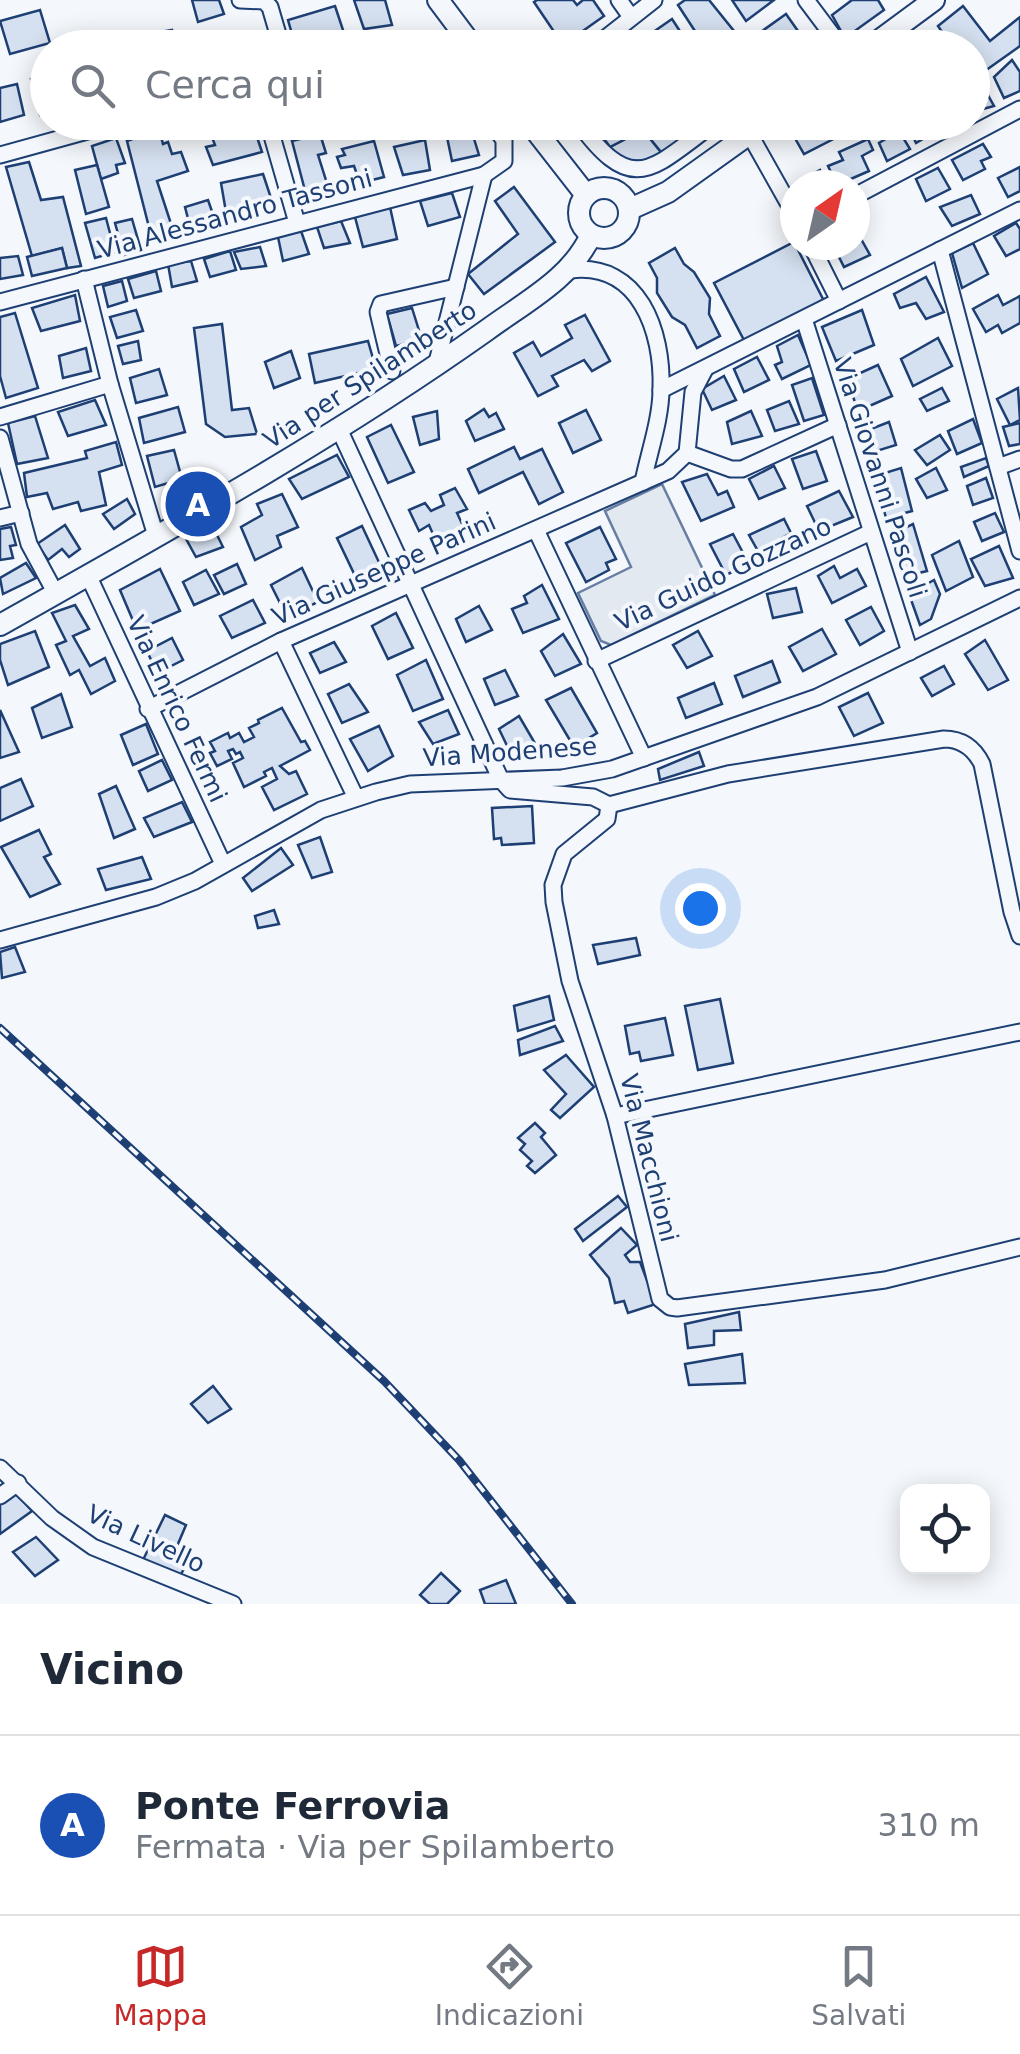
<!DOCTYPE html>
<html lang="it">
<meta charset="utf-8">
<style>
body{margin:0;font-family:"DejaVu Sans",sans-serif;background:#f6f6f7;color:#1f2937}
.controls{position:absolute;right:30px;bottom:30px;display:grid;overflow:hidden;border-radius:20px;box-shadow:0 5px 25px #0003}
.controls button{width:90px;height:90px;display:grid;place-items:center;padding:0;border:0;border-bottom:2px solid #e0e1e3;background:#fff;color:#1f2937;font:50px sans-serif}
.compass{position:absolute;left:780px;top:170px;width:90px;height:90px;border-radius:50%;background:#fff;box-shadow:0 5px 25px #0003;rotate:34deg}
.you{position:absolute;left:700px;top:908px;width:35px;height:35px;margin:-25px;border:8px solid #fff;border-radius:50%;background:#1a73e8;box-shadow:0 0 0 15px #1a73e833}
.badge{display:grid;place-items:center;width:65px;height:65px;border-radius:50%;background:#c62828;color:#fff;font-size:32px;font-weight:700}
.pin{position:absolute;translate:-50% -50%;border:5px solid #fff;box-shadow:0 2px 10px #0006}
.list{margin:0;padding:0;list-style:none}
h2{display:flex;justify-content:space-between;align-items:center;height:130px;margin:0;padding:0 40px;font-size:42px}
h2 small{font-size:32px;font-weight:400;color:#747a83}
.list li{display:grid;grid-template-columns:65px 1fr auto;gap:30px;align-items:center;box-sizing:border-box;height:180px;padding:0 40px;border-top:2px solid #e0e1e3}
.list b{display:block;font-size:38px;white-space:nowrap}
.list p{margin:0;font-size:32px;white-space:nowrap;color:#747a83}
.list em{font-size:32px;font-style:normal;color:#747a83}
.icon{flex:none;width:55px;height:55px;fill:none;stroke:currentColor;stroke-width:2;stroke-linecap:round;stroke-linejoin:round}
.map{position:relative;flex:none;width:1020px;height:1604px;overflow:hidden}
.search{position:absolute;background:#fff;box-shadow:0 5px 25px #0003;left:30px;right:30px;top:30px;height:110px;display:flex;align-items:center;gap:25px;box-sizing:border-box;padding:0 35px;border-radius:55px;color:#747a83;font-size:38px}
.sheet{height:310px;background:#fff}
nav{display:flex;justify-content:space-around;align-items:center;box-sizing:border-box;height:140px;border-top:2px solid #e0e1e3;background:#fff;font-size:28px;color:#747a83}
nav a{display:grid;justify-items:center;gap:5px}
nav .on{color:#c62828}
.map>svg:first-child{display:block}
</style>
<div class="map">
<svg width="1020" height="1604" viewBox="0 0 1020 1604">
<rect width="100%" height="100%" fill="#f4f7fb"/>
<polygon fill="#e3e9f0" stroke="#687fa3" stroke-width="2.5" points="662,484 715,595 611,645 601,641 578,593 631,567 605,511"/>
<g fill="#d5e0f0" stroke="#1d3f73" stroke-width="2.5">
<polygon points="192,0 219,0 224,14 198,22"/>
<polygon points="354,0 385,0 392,25 364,29"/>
<polygon points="537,0 573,0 577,5 583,0 593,0 604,16 563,45 534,2"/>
<polygon points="685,0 709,0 734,31 706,48 678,5"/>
<polygon points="732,0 774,0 746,21"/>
<polygon points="852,0 878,0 884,10 845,38 832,15"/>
<polygon points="335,6 348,45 296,48 288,20"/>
<polygon points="963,6 990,41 1020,17 1020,46 975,78 972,48 953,48 938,26"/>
<polygon points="40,10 50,43 10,54 0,21"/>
<polygon points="786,14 810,48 757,48 751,39"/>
<polygon points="672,19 687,42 679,48 654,48 646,37"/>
<polygon points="172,30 176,48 139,48 137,36"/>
<polygon points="1012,60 1020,72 1020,91 1004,98 994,77"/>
<polygon points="48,75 48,113 40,115 31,79"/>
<polygon points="17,84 24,115 0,122 0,88"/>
<polygon points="984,88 994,106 972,112 972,95"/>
<polygon points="222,122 252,122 262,152 213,165 206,147 215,145 210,132 224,128"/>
<polygon points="586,122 592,122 610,147 633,135 648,136 665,157 657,161 619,161"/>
<polygon points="592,122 624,122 633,135 610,147"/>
<polygon points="667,122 711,122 665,157 648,136"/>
<polygon points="810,122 847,122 851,130 804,154 792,133"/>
<polygon points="952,122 916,143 907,123 909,122"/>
<polygon points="159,129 163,144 168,142 172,154 181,152 188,171 157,181 174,233 152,239 127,141"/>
<polygon points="471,129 479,155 452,161 447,137"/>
<polygon points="899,131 910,149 887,161 879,143"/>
<polygon points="320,134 326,153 318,155 331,196 308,202 292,141"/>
<polygon points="116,138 125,163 116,165 118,173 101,179 92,146"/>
<polygon points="868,139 873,150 862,156 869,171 837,185 828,166 843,160 839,152"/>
<polygon points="425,140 430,170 403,175 394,147"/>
<polygon points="374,141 384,177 360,183 354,166 341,168 337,157 345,155 342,149"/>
<polygon points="983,144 991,157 981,161 985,169 963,180 952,160"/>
<polygon points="29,162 41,200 63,197 81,266 67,268 62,248 32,256 6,167"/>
<polygon points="97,165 109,207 86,214 75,170"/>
<polygon points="1020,167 1020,191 1008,197 998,178"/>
<polygon points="938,168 950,189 926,201 916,179"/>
<polygon points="820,170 828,185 801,185 799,181"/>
<polygon points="263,174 273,204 226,212 221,183"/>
<polygon points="514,187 555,242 484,294 468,274 518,234 495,201"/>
<polygon points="452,193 460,217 428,226 420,201"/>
<polygon points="971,195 980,214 952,226 940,207"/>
<polygon points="208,200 216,223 191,230 185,207"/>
<polygon points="390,207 397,239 363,247 355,217"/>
<polygon points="106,218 115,252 95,258 85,223"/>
<polygon points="132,219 141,250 124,255 115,223"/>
<polygon points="341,221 350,243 324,248 317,227"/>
<polygon points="1016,223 1020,229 1020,249 1006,256 994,236"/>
<polygon points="856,230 870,255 844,267 833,245 855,245"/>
<polygon points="301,231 309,254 283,261 278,237"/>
<polygon points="794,242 824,301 745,342 714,283"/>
<polygon points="973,243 988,274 962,288 952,253"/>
<polygon points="260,247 266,266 241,269 234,252"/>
<polygon points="62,248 67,268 32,276 27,257"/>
<polygon points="675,248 684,264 694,272 710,298 709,314 720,336 697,348 685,325 672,317 657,293 657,278 649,263"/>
<polygon points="230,251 236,270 210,277 204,259"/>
<polygon points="18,256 23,275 0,279 0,258"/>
<polygon points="191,261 197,281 172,287 168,264"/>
<polygon points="156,271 161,291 134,298 128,279"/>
<polygon points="926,277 944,312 926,319 916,303 900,308 894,294"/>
<polygon points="122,281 127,301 108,307 103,286"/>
<polygon points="75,295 80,321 41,331 32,308"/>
<polygon points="998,295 1003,305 1020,296 1020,323 1002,333 998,325 986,332 973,309"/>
<polygon points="412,308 422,340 396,346 387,314"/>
<polygon points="136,310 143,331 117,338 110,317"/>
<polygon points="862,310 874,345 836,361 822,327"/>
<polygon points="15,313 38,388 6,398 0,376 0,317"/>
<polygon points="585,315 610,361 592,371 584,360 552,376 558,386 538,396 514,353 533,342 541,356 572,338 565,325"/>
<polygon points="222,324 232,410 249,408 257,434 225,437 206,424 194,328"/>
<polygon points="798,335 811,365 782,379 775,365 782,362 777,346"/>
<polygon points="938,338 952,366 913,386 901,359"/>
<polygon points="138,341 141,360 123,364 118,346"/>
<polygon points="368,341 376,369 315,383 309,354"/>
<polygon points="86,348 91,371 63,378 59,356"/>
<polygon points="291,351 300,378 274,388 265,362"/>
<polygon points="757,357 769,380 744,392 734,369"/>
<polygon points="878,365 892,396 858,411 847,379"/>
<polygon points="159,369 167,395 136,403 130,378"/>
<polygon points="724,376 736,400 712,410 702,389"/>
<polygon points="812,378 824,415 804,421 792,385"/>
<polygon points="942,388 949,401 927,411 920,399"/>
<polygon points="1018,388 1020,420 1010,425 997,399"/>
<polygon points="95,400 106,425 68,436 58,412"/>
<polygon points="789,401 799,424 775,431 767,410"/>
<polygon points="178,407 185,432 144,443 139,418"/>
<polygon points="484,409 489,417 496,413 504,429 475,441 466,421"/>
<polygon points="586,410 601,440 573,453 559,423"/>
<polygon points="437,411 439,439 420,445 413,417"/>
<polygon points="751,411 762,436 732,444 727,422"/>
<polygon points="35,416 48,458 17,464 8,423"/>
<polygon points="973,419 982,443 957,454 948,431"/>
<polygon points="889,422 896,445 867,454 863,432"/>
<polygon points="1020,423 1020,444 1009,446 1003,427"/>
<polygon points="391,425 414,472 388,483 367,437"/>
<polygon points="940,435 950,450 927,465 915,450"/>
<polygon points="116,442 122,465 99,472 106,505 81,511 78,502 53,509 47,493 27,497 24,473 87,458 85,451"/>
<polygon points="514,447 520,459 542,449 563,492 539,504 523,472 479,493 468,469"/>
<polygon points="174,450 182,479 155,487 147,456"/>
<polygon points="816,451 827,481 803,489 792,459"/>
<polygon points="337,455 349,477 302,499 289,479"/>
<polygon points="986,458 989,466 964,477 961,467"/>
<polygon points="774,466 785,488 759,499 749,479"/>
<polygon points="901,468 912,511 886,518 875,476"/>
<polygon points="936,468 947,490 927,498 916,479"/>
<polygon points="707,474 718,495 727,491 734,507 701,521 682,482"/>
<polygon points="986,478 993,498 973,505 967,486"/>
<polygon points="455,488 467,509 457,513 465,530 436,541 429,525 419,531 409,510 425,503 431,511 444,505 440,495"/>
<polygon points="839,491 853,517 819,531 807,506"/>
<polygon points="282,494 298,527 277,536 281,547 255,560 241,527 262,515 257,504"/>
<polygon points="127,499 135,514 114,529 103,514"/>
<polygon points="995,513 1004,532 982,541 974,522"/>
<polygon points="784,519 791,533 782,538 788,549 763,560 749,535"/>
<polygon points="211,523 223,547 196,557 185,537"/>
<polygon points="913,524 927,571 902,577 892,534"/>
<polygon points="65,525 80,549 69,557 62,549 48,560 37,544"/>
<polygon points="362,526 384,573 359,584 337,538"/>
<polygon points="11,527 16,545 10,546 13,558 0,560 0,529"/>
<polygon points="600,527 616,559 606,563 609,570 586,582 566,543"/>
<polygon points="733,534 749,564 726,575 710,544"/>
<polygon points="959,541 973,577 946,591 932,555"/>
<polygon points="999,546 1013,578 985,586 971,559"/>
<polygon points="26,563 36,578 3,594 0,578"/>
<polygon points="237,564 246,584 224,594 214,575"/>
<polygon points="834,566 840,578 857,569 866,586 832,603 818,576"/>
<polygon points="302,568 318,602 287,617 271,585"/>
<polygon points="160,569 180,611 137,630 120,590"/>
<polygon points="206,570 219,594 194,605 183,582"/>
<polygon points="934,580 940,594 931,619 920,625 909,594"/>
<polygon points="542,585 559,619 523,633 512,609 527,603 524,596"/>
<polygon points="796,588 802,612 773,618 767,594"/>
<polygon points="253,600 265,623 232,638 220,616"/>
<polygon points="75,605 89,629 73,636 90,666 105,658 115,681 91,694 79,670 70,675 56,645 66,641 52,613"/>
<polygon points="479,606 492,630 466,642 456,619"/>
<polygon points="871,607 884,631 860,645 846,620"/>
<polygon points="396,613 413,648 388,659 372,626"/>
<polygon points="822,629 836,654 803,671 789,647"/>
<polygon points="35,631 49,667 8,685 0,660 0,644"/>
<polygon points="698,631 712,656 687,668 673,645"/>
<polygon points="563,634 581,664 555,676 541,651"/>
<polygon points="172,638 183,660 157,673 147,651"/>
<polygon points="985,640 1008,680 988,690 965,654"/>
<polygon points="334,642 346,662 320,673 310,653"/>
<polygon points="426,660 443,699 413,711 397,675"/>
<polygon points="772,661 780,682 743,697 735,676"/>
<polygon points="944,666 954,684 932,696 921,678"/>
<polygon points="505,670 518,696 495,705 484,679"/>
<polygon points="714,683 722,704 686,718 678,698"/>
<polygon points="349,684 368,712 342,723 328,694"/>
<polygon points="571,688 597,733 574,747 546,700"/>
<polygon points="868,693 883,723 854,736 839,707"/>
<polygon points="61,694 72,727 42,738 32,708"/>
<polygon points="282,708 301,742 305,741 310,750 280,766 289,774 296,771 307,794 274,810 262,787 277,779 272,768 264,772 266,776 244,787 233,763 243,758 240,752 236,754 233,749 228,751 232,759 217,766 210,753 215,751 210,742 228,733 230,738 239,733 244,742 254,737 249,728 259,723 258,720"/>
<polygon points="0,710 19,752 0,758"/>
<polygon points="448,710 459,734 433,744 419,722"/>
<polygon points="519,716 536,745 513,758 499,729"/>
<polygon points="146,724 158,754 133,765 121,735"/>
<polygon points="379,726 393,756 368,771 350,739"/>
<polygon points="699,752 704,766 660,780 658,769"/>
<polygon points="162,760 172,780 148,791 139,771"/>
<polygon points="21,779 33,806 0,821 0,788"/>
<polygon points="116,786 135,829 114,838 99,794"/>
<polygon points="182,802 192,822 154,837 144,818"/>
<polygon points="532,806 534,843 502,845 501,838 494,839 492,808"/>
<polygon points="39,830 51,854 44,857 60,884 30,897 1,847"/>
<polygon points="320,837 332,872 312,878 298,845"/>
<polygon points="281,848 293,865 252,891 243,878"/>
<polygon points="142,857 151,879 106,890 98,869"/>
<polygon points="274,910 279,924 258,928 255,916"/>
<polygon points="636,938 640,955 598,964 593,945"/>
<polygon points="15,947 25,972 2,978 0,952"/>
<polygon points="549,996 554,1020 518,1031 514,1006"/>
<polygon points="720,999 733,1063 698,1070 685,1006"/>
<polygon points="665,1018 673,1055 641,1061 639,1052 630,1054 625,1026"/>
<polygon points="555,1026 563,1041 520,1055 518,1040"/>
<polygon points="566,1055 594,1087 560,1118 551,1110 566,1094 544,1070"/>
<polygon points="535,1123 545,1133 541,1137 556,1155 535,1173 527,1166 532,1161 520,1150 525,1144 518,1138"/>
<polygon points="618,1196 627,1207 583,1241 575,1229"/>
<polygon points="621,1228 637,1245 625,1255 630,1262 640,1262 656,1304 628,1313 624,1301 615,1303 609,1278 590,1255"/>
<polygon points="739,1312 741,1330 714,1331 714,1345 688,1348 685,1324"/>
<polygon points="742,1354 745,1383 689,1385 685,1364"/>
<polygon points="213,1386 231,1409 208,1423 191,1404"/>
<polygon points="15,1492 32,1511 0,1534 0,1503"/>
<polygon points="165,1515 186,1525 172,1558 186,1565 180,1576 142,1562"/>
<polygon points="36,1537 58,1560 35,1576 13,1552"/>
<polygon points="441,1573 460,1591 447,1604 430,1604 420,1595"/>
<polygon points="506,1580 516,1604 485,1604 480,1590"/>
</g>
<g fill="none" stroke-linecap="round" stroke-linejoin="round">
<g stroke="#1d3f73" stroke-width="19">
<g id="minor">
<polyline points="240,0 264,1 270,7 282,48"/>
<polyline points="619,0 631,17"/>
<polyline points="806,0 842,48"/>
<polyline points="393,48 421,41 436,48"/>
<polyline points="593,48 654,0"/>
<polyline points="268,122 297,223"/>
<path d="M578,122C634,199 652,168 716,122"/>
<polyline points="750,135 795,215"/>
<polyline points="0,155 120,122"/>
<polyline points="855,196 1020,109"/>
<polyline points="811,245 839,301"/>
<polyline points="940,250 1020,551"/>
<path d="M571,270C639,262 663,331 661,389C661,419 649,452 643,482"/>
<polyline points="84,279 110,384 156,536"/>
<polyline points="0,302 484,175 504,161 504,140 491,122"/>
<polyline points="804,319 910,652"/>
<polyline points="436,366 484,175"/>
<polyline points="392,371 378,312 381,304 456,287"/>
<polyline points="661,390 1020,210"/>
<polyline points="0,417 110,384"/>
<polyline points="339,429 501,780 510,790 593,797 609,805 607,819 564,854 553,885 554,902 570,981 615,1116 660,1299 670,1307 677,1308 885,1280 1020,1247"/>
<polyline points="0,438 29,544 56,594"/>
<polyline points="687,453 731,469 742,469 838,425"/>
<polyline points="998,467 1020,459"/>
<polyline points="0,518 21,513"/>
<polyline points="536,530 644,758"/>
<polyline points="88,575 223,864"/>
<polyline points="281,641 356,798"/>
<polyline points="596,661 871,532"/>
<polyline points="148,709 281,641 668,471 687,453 693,392 705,369"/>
<path d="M609,805L728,774L944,739C962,739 974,748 982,764L1012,912L1020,936"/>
<polyline points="0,940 156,897 195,881 321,810 376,792 410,784 562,778 612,769 817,697 1020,598"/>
<polyline points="615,1116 1020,1032"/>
<polyline points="0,1468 52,1518 93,1547 233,1604"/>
<polyline points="0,1496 18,1483"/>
</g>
</g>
<g stroke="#1d3f73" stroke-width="24">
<g id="major">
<polyline points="438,0 474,48"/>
<polyline points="869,48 934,0"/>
<polyline points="529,122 586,195"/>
<circle cx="604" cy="213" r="25"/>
<polyline points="630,209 668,192 766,122"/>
<path d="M0,625C165,532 332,440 487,330C525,302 571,279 591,235"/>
</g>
</g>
<use href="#minor" stroke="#f4f7fb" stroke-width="15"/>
<use href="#major" stroke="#f4f7fb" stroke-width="20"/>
<g stroke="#1d3f73" stroke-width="8">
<polyline id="rail" points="0,1028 384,1381 459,1460 572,1604"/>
</g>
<use href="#rail" stroke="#f4f7fb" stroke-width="4" stroke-dasharray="11" stroke-linecap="butt"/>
</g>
<g text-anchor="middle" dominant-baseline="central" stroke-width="8" stroke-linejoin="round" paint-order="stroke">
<g font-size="25" fill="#1d3f73" stroke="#f4f7fb">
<text transform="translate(235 214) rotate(-15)">Via Alessandro Tassoni</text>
<text transform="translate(370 375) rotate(-33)">Via per Spilamberto</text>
<text transform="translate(880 478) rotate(72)">Via Giovanni Pascoli</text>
<text transform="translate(384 569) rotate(-24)">Via Giuseppe Parini</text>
<text transform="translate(723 574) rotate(-25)">Via Guido Gozzano</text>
<text transform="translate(177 709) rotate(65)">Via Enrico Fermi</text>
<text transform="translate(510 752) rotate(-4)">Via Modenese</text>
<text transform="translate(649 1158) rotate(76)">Via Macchioni</text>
<text transform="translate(146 1539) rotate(25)">Via Livello</text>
</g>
</g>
</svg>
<div class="controls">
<button><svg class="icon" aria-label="locate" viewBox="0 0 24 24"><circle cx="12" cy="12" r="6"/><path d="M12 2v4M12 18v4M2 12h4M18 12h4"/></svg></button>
</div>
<svg class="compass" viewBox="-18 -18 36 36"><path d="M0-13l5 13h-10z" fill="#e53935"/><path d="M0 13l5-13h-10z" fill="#747a83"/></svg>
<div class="you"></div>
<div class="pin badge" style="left:198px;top:504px;background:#1a4fb4">A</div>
<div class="search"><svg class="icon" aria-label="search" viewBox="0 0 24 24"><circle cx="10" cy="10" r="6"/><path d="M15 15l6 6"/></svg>Cerca qui</div>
</div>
<section class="sheet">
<h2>Vicino<small></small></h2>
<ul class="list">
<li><span class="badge" style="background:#1a4fb4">A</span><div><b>Ponte Ferrovia</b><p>Fermata · Via per Spilamberto</p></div><em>310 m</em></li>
</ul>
</section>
<nav>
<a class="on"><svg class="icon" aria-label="map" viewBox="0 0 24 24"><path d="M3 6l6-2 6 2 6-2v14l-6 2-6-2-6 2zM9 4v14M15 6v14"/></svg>Mappa</a>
<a><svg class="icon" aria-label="directions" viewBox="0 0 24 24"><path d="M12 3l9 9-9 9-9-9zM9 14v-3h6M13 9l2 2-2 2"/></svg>Indicazioni</a>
<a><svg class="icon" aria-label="saved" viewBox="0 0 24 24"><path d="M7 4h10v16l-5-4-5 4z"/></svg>Salvati</a>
</nav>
